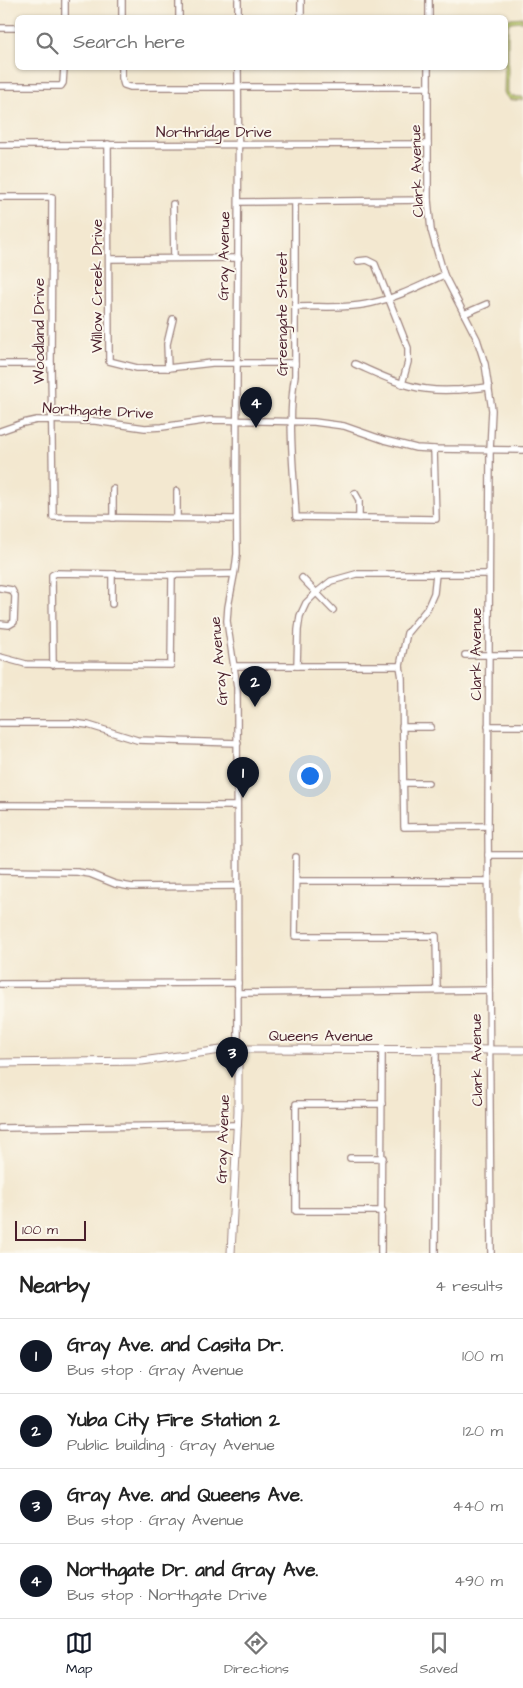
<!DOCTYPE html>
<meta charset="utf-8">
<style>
body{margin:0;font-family:"Architects Daughter",sans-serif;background:#f2f2f2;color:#222}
.scale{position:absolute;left:15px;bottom:12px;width:71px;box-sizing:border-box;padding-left:5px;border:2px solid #4a1f2b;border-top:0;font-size:14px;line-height:18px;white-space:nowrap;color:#4a1f2b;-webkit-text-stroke:4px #fbf7ec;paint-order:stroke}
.you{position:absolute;left:309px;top:775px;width:18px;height:18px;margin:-12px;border:4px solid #fff;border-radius:50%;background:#1a73e8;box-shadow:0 0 0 8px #1a73e833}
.badge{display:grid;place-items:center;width:32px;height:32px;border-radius:50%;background:#111827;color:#fff;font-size:16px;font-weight:700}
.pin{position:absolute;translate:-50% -41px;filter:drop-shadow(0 1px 2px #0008)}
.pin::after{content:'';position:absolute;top:26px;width:18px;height:15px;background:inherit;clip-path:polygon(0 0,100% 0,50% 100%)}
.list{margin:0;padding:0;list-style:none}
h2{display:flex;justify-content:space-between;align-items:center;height:65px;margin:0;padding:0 20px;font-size:21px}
h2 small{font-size:16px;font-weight:400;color:#767676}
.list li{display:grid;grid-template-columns:32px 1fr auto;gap:15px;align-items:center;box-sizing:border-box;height:75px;padding:0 20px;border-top:1px solid #e0e0e0}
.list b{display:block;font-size:19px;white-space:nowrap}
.list p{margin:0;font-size:16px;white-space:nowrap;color:#767676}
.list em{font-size:16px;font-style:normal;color:#767676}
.icon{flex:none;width:28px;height:28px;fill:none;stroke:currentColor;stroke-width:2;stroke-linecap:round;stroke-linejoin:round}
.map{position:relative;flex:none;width:523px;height:1253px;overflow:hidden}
.search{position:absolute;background:#fff;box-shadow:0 1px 4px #0004;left:15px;right:15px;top:15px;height:55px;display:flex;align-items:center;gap:12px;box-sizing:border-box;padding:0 18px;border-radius:8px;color:#767676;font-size:19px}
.sheet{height:365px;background:#fff}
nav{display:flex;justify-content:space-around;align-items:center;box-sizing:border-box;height:70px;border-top:1px solid #e0e0e0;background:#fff;font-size:14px;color:#767676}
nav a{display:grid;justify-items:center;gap:2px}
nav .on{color:#111827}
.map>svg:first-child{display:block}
</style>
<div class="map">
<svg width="523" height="1253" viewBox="0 0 523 1253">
<rect width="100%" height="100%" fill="#fbf7ec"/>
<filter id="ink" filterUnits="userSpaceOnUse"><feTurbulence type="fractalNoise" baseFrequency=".02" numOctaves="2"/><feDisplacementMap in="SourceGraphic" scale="10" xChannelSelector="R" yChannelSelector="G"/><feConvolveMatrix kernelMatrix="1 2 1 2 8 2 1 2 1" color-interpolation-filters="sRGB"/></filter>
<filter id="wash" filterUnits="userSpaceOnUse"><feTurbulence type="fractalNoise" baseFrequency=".0096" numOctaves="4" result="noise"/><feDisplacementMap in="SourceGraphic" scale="20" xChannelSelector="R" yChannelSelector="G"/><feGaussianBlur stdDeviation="1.12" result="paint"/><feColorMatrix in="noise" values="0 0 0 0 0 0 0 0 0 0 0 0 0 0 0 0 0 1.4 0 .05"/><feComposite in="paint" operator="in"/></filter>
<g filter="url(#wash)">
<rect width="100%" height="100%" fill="#f3e8d0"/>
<path fill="#b2c367" stroke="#7e7149" d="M523,17V21L511,22L508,25V93L511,96L523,97V100C515,100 507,102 504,92L506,21L511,18Z"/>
</g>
<g filter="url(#ink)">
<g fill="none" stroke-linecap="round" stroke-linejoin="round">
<g stroke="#9e847e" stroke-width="8">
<g id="minor">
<polyline points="238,0 238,18"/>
<polyline points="301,0 301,18"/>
<polyline points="179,1 179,18"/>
<polyline points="65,18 65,0"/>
<polyline points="122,18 122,0"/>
<polyline points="429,18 429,0"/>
<polyline points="0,28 18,28"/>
<polyline points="122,68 122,78 124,85 130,87 428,87"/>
<polyline points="428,68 428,200 431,230 444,275 477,339 485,364 492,410 490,450 488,826 491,1253"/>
<polyline points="0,86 61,86 63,83 64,68"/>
<polyline points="108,144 109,361 137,368 168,368 212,363 295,363"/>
<polyline points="0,145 428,144"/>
<polyline points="0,197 52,197 51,364 53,517 236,519"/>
<polyline points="239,202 428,200"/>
<path d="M295,202V375C287,421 294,471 296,517L436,519L434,449"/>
<polyline points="173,204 174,258"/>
<polyline points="109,259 239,258"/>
<polyline points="358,261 367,260 375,264 408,348 408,362 402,384"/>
<path d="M295,307C320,306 347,309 372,303C397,298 421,285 444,275"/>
<polyline points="464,314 487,304"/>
<polyline points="0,364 51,364"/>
<path d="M355,364C378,374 401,386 426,389C447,392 468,389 489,387"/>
<polyline points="168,368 167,344 173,319"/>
<polyline points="0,431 23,423 37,420 95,421 145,428 162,427 210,420 314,422 344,426 384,440 416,448 434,449 523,450"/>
<polyline points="113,489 113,518"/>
<polyline points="177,491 177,518"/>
<polyline points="355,493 359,500 359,518"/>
<polyline points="112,574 112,604"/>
<polyline points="436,574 434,593 427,609 407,633 400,666 402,678 404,827 488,826"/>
<polyline points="302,578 333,610"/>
<polyline points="0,588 12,590 15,596 14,622 9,625 0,624"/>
<polyline points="465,655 523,655"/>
<polyline points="0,657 26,664 171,665 172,575"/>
<polyline points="53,665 52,575 56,573 172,575 234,574"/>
<polyline points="235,666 400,666"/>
<polyline points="297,666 298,630 300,616 306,603 316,593 331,581 356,574 489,574"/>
<polyline points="0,723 73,723 88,725 137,740 238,743"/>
<polyline points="488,726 523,726"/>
<polyline points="402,727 431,727"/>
<polyline points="403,783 428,783"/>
<polyline points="0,805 237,806"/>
<polyline points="488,855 523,855"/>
<polyline points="296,857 295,936 436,936 437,990"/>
<polyline points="0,871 77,872 90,874 115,884 132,887 238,886"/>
<polyline points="296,881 488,881"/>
<polyline points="0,984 238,983"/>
<polyline points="238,993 489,990"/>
<path d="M238,1049L237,687L227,621L228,607L235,570L237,554C235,392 240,230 238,68"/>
<polyline points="382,1104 296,1104 296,1211 383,1211"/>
<polyline points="0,1128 238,1125"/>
<polyline points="350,1158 383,1158"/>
<polyline points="381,1253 382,1050"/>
<polyline points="435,1253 436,1050"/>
</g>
</g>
<g stroke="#9e847e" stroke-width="9">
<g id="major">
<polyline points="0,1063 142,1061 221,1050 238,1049 523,1050"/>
<polyline points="231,1253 238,1112 238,1049"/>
</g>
</g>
<use href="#minor" stroke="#fff" stroke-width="5.5"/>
<use href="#major" stroke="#fff" stroke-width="7"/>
</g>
</g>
<g text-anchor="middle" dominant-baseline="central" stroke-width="4" stroke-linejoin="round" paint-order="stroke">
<g font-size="15" fill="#4a1f2b" stroke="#fbf7ec">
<text x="214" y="132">Northridge Drive</text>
<text transform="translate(417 171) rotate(-92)">Clark Avenue</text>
<text transform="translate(224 256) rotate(-89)">Gray Avenue</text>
<text transform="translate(97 286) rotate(-90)">Willow Creek Drive</text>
<text transform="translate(282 314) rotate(-90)">Greengate Street</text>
<text transform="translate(39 331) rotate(-90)">Woodland Drive</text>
<text transform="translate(98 411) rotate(3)">Northgate Drive</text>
<text transform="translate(476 654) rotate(-90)">Clark Avenue</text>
<text transform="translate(219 661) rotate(-95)">Gray Avenue</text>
<text x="321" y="1036">Queens Avenue</text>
<text transform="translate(477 1060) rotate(-91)">Clark Avenue</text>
<text transform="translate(223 1139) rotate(-88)">Gray Avenue</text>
</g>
</g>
</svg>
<div class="scale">100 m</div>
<div class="you"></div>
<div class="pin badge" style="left:243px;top:798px">1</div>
<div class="pin badge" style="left:255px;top:707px">2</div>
<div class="pin badge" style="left:232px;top:1078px">3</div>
<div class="pin badge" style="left:256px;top:428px">4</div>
<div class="search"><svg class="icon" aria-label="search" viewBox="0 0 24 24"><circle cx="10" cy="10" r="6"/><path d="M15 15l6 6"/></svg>Search here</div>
</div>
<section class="sheet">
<h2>Nearby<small>4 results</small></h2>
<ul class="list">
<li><span class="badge">1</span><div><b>Gray Ave. and Casita Dr.</b><p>Bus stop · Gray Avenue</p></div><em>100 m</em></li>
<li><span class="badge">2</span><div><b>Yuba City Fire Station 2</b><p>Public building · Gray Avenue</p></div><em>120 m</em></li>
<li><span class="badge">3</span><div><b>Gray Ave. and Queens Ave.</b><p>Bus stop · Gray Avenue</p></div><em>440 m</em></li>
<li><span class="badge">4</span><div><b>Northgate Dr. and Gray Ave.</b><p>Bus stop · Northgate Drive</p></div><em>490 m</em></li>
</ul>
</section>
<nav>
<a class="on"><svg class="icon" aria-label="map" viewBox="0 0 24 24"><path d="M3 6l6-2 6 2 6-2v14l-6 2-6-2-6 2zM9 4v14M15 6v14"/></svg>Map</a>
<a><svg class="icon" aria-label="directions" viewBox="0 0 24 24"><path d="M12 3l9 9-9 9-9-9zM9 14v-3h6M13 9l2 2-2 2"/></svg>Directions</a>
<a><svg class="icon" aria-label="saved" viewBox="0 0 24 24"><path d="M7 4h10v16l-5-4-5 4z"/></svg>Saved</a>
</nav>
